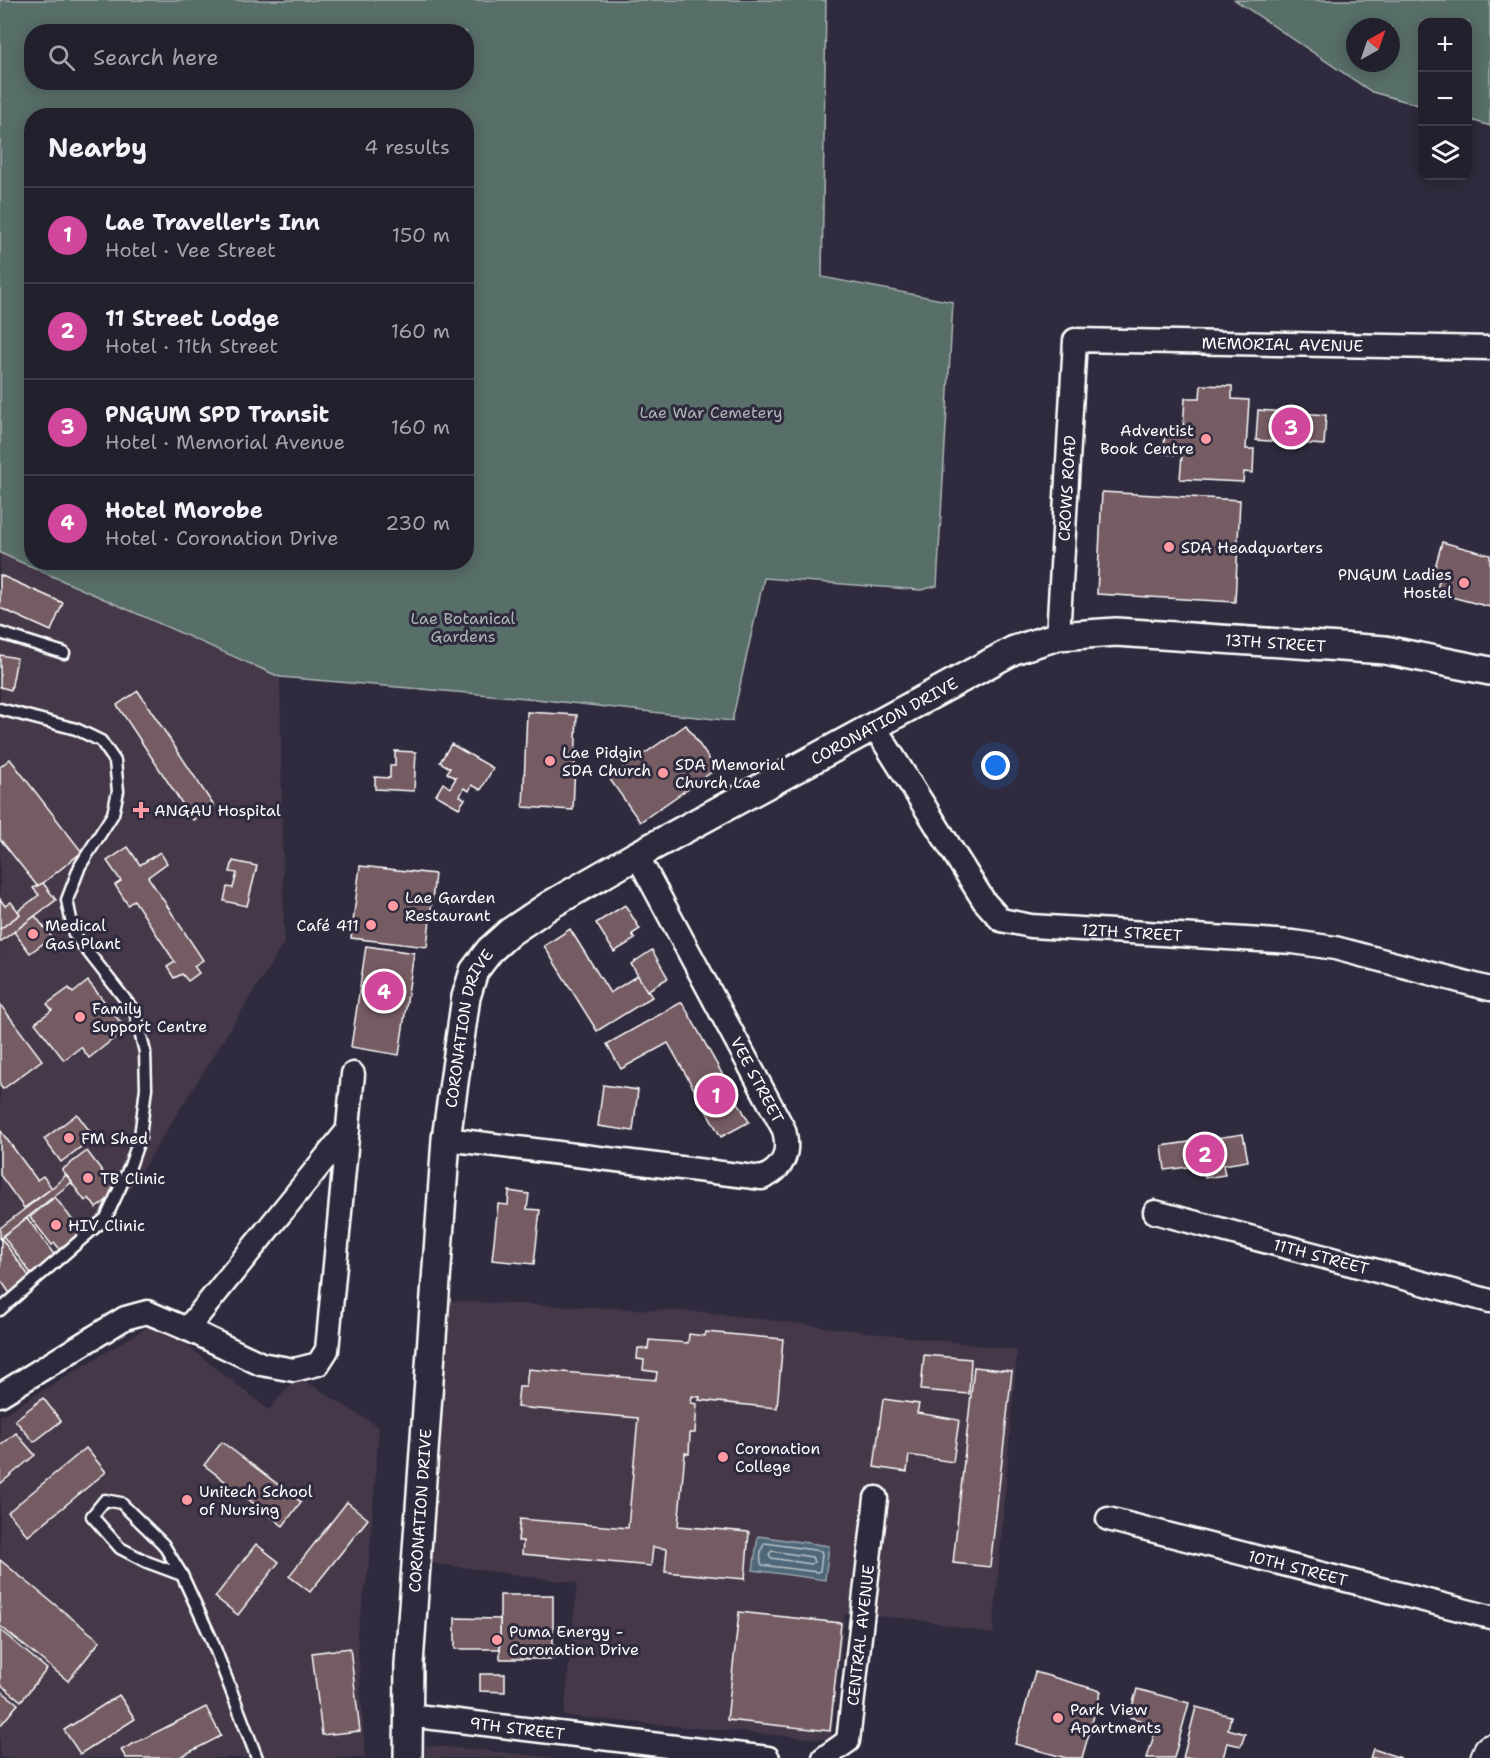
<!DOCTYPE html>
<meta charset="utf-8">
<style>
body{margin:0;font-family:"Shantell Sans",sans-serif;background:#2b2836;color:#f1f3f6}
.controls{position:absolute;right:18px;top:18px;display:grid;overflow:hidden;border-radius:12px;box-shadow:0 3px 15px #0003}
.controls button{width:54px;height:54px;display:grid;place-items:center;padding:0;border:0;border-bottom:2px solid #403e4a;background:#23202e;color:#f1f3f6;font:30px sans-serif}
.compass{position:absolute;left:1346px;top:18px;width:54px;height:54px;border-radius:50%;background:#23202e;box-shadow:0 3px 15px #0003;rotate:40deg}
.you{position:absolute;left:996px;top:766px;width:21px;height:21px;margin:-15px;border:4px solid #fff;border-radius:50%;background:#1a73e8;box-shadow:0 0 0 9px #1a73e833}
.badge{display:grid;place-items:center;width:39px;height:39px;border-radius:50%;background:#8c9099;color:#fff;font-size:20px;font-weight:700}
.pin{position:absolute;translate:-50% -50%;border:3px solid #fff;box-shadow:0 2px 6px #0006}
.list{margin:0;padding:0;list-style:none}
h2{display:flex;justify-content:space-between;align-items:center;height:78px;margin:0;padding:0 24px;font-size:26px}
h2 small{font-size:20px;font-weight:400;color:#a3a3aa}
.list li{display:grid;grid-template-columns:39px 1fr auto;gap:18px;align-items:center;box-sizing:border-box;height:96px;padding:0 24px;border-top:2px solid #403e4a}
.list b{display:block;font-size:22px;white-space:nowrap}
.list p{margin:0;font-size:20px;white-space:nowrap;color:#a3a3aa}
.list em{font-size:20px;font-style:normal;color:#a3a3aa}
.icon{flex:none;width:33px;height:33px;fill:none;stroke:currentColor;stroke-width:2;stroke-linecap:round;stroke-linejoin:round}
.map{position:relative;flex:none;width:1490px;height:1758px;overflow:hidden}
.search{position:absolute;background:#23202e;box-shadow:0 3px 15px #0003;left:24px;top:24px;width:450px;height:66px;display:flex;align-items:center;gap:15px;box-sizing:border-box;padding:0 21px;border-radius:24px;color:#a3a3aa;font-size:22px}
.panel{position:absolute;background:#23202e;box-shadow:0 3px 15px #0003;left:24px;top:108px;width:450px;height:462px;border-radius:24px}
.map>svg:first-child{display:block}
</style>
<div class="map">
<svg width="1490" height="1758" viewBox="0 0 1490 1758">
<rect width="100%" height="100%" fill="#2f2a3d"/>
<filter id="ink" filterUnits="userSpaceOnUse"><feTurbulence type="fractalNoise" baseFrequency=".0167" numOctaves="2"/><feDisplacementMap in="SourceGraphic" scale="12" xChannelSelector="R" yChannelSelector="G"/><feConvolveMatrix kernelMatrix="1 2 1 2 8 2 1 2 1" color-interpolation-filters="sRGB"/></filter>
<g filter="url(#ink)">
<g fill="#443949">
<polygon points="0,553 280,677 284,943 127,1194 0,1313"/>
<polygon points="448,1301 702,1312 1017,1350 993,1634 915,1619 845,1614 831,1740 564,1716 577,1583 430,1563"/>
<polygon points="151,1325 172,1333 269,1410 297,1376 379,1427 368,1573 357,1633 365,1758 0,1758 0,1416"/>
<polygon points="425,1745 560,1758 425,1758"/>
</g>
<g fill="#586e69" stroke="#acb6b4" stroke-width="1.5" fill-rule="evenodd">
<path d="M0,0H826L822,277L953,302L937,586L921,590L764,578L732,721L526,698L280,677L0,553ZM32,32H466V82H32ZM32,116H466V562H32Z"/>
<path d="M1235,0H1490V126L1468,119V22H1422V106L1372,92ZM1355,27H1391V63H1355Z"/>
</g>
<polygon fill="#506879" stroke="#96a4af" stroke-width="1.5" points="758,1536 829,1546 825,1580 753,1570"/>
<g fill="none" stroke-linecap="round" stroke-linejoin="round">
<g stroke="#b9c3c9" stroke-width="1.5">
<path d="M765,1543L821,1551L822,1554L820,1571L817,1572L762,1565C759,1560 761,1547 765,1543Z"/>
<polygon points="772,1551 812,1557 814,1562 811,1564 771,1558 769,1554"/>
</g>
</g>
<g fill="#745c64" stroke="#fff" stroke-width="1.5">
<polygon points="1201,385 1232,386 1232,399 1249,400 1246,449 1254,449 1253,473 1244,472 1243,482 1180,479 1182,455 1164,454 1165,428 1183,429 1185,398 1200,398"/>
<polygon points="1258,410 1326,415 1324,445 1256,440"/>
<polygon points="1102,492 1240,500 1235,602 1097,594"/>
<polygon points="1442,542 1490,555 1490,607 1436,593 1441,573 1434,571"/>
<polygon points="0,575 63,603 51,631 0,608"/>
<polygon points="0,655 17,658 11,690 0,687"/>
<polygon points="138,691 214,806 193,820 117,705"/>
<polygon points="527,712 577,715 573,810 523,807"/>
<polygon points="686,725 716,769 640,822 609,778"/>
<polygon points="451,744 493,768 481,790 472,785 469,791 464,788 460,796 465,799 459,808 436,795 443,783 450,788 456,778 447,773 450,768 440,762"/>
<polygon points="395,751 416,752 414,791 375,789 375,777 390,778 390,766 395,766"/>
<polygon points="10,759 82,852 38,887 0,839 0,767"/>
<polygon points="128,847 140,865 160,852 167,863 148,877 203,960 194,966 199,973 188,981 182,974 174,978 167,967 175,962 134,900 128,905 115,885 121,881 107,861"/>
<polygon points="233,861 257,866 247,906 224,901 227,887 233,888 237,873 230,872"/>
<polygon points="360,866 435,874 427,947 351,938"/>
<polygon points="43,883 56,900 0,942 0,929 20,914 18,911 39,895 33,888"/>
<polygon points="0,899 5,906 11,902 20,914 0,929"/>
<polygon points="625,905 640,929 632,934 635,939 614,952 596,923"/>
<polygon points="35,916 52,937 30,953 14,932"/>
<polygon points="570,929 610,993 638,975 652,997 597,1031 544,946"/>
<polygon points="366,946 414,953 399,1055 351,1047"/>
<polygon points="652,950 668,978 647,991 631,964"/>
<polygon points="88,981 126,1029 89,1058 81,1047 64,1060 35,1023 52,1010 47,1004 69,988 73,993"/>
<polygon points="682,1002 749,1122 721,1137 668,1043 621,1069 607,1044"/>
<polygon points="0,1004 42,1060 3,1089 0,1086"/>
<polygon points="603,1085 638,1090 633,1131 598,1126"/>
<polygon points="77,1114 94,1137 61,1162 44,1139"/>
<polygon points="0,1130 37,1180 43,1176 52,1188 24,1208 0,1175"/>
<polygon points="1243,1134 1248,1161 1223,1165 1225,1175 1205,1178 1203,1165 1165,1170 1162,1146"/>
<polygon points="87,1151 118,1192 96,1208 89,1198 85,1201 62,1170"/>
<polygon points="66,1175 72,1182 0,1239 0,1228 52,1188"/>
<polygon points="509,1191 529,1194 527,1209 540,1210 534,1264 492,1260 498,1204 508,1205"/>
<polygon points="55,1197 83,1234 61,1251 55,1243 52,1245 30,1217"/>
<polygon points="27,1218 56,1257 32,1275 3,1236"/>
<polygon points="1,1238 32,1280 11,1295 2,1282 0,1284"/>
<polygon points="706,1332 783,1339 777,1408 699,1400 700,1397 692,1396 691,1403 697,1404 695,1433 690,1433 689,1454 685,1453 678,1526 749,1532 745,1579 665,1572 667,1549 653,1547 651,1566 522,1554 523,1541 518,1541 520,1519 628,1528 638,1418 517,1407 519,1387 526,1387 528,1369 656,1380 657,1372 643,1370 644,1360 637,1359 638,1348 648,1349 649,1340 688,1343 689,1334 705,1336"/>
<polygon points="924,1355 971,1359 969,1394 921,1390"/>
<polygon points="974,1367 1012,1371 990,1567 953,1563"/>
<polygon points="43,1398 61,1421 34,1442 15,1420"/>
<polygon points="883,1399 919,1404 917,1413 959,1420 953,1462 909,1455 907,1472 874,1467"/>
<polygon points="16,1433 35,1455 0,1484 0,1446"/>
<polygon points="222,1442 301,1502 283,1526 204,1465"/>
<polygon points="86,1448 106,1472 28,1536 8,1512"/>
<polygon points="347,1502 368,1519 310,1592 289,1576"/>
<polygon points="256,1544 279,1562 238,1615 215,1597"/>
<polygon points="0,1560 100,1641 68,1681 0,1626"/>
<rect x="500" y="1595" width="53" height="64"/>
<polygon points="739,1612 841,1623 830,1731 727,1720"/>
<polygon points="455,1618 500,1619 500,1649 455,1649"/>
<polygon points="0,1630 47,1669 21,1701 0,1684"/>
<polygon points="350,1648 360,1731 322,1735 312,1653"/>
<polygon points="1035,1672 1101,1691 1082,1758 1066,1758 1015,1744"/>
<polygon points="480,1674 505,1674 505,1692 480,1691"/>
<polygon points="1137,1689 1189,1703 1174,1758 1147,1758 1157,1725 1129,1717"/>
<polygon points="0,1690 18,1704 0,1726"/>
<polygon points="119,1695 135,1719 80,1754 64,1730"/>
<polygon points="206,1707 221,1736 178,1758 126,1758 121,1750"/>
<polygon points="1196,1707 1231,1716 1228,1729 1245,1734 1241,1746 1227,1743 1223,1758 1183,1758"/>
<polygon points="1373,1749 1401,1758 1370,1758"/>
</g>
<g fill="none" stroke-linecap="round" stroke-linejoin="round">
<g stroke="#fff" stroke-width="15">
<g id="service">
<polyline points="0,633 64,653"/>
<polyline points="0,709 76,729 101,741 115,761 118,791 113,814 80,866 67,900 74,934 135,1012 145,1052 146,1088 140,1137 130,1166 106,1218 0,1310"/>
<polyline points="182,1575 147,1562 120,1548 92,1516 105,1500 121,1503 163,1544 182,1575 211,1638 257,1758"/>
</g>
</g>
<g stroke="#fff" stroke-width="27">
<g id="minor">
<path id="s1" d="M1058,636L1075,340L1490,348"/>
<path id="s2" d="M874,726L984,901L1001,920L1031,926L1293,942L1335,948L1490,989"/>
<path d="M446,1139L762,1178C784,1169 790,1152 784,1130L637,855"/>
<path id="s3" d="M1155,1212L1490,1301"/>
<polyline points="187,1329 348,1130"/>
<polyline points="0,1395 125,1318 147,1312 194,1332 261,1364 294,1370 318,1364 327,1350 353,1074"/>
<path id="s4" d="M1108,1519L1490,1617"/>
<path id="s5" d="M408,1715L768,1758"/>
<path id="s6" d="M824,1758L848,1741L876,1498"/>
</g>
</g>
<g stroke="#fff" stroke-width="32">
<g id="tertiary">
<path id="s7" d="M408,1758L409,1664L446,1139L466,997L474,971L490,950L510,932L550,905L637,855L1014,650L1058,636L1116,632L1385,650L1490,671"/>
</g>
</g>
<g stroke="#fff" stroke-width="36">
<polyline id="secondary" points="1487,1758 1490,1751"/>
</g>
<use href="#service" stroke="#2f2a3d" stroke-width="10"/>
<use href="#minor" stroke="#2f2a3d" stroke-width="22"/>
<use href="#tertiary" stroke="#2f2a3d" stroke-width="27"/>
<use href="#secondary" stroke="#2f2a3d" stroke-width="32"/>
</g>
</g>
<g fill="#ff9aa2" stroke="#2f2a3d" stroke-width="2">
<circle cx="1206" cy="439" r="6"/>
<circle cx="1169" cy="547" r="6"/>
<circle cx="1464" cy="583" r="6"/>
<circle cx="550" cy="761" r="6"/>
<circle cx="663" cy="773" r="6"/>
<path d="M138 801h6v6h6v6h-6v6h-6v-6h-6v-6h6z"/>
<circle cx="393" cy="906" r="6"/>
<circle cx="371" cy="925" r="6"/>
<circle cx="33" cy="934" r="6"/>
<circle cx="80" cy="1017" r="6"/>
<circle cx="69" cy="1138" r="6"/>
<circle cx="88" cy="1178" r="6"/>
<circle cx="56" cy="1225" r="6"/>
<circle cx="723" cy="1457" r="6"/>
<circle cx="187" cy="1500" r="6"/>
<circle cx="497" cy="1640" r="6"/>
<circle cx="1058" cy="1718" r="6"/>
</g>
<g text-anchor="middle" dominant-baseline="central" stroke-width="6" stroke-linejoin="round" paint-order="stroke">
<g font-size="16" fill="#fff" stroke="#2f2a3d">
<text stroke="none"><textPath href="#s1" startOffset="504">MEMORIAL AVENUE</textPath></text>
<text stroke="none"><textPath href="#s1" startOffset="148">CROWS ROAD</textPath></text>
<text stroke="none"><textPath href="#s7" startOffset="1686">13TH STREET</textPath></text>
<text stroke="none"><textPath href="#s7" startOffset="1274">CORONATION DRIVE</textPath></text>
<text stroke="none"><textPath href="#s2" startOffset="364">12TH STREET</textPath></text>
<text stroke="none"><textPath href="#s7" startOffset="734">CORONATION DRIVE</textPath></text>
<text transform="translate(757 1080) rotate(62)">VEE STREET</text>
<text stroke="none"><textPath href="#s3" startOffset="172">11TH STREET</textPath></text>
<text stroke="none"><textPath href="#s7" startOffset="248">CORONATION DRIVE</textPath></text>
<text stroke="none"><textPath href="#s4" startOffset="196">10TH STREET</textPath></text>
<text stroke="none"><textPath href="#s6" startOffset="136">CENTRAL AVENUE</textPath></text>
<text stroke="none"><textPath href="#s5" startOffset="110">9TH STREET</textPath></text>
</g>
<g font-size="16" fill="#acb6b4" stroke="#2f2a3d">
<text x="711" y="412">Lae War Cemetery</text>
<text x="463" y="618">Lae Botanical<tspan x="463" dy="18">Gardens</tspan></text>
</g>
<g font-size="16" fill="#fff" stroke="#2f2a3d" text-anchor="start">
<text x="1194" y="430" text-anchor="end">Adventist<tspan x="1194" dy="18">Book Centre</tspan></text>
<text x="1181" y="547">SDA Headquarters</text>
<text x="1452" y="574" text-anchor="end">PNGUM Ladies<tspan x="1452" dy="18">Hostel</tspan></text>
<text x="562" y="752">Lae Pidgin<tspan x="562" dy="18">SDA Church</tspan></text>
<text x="675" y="764">SDA Memorial<tspan x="675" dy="18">Church Lae</tspan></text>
<text x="154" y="810">ANGAU Hospital</text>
<text x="405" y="897">Lae Garden<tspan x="405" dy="18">Restaurant</tspan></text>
<text x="45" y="925">Medical<tspan x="45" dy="18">Gas Plant</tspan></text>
<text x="359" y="925" text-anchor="end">Café 411</text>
<text x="92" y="1008">Family<tspan x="92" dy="18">Support Centre</tspan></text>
<text x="81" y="1138">FM Shed</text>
<text x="100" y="1178">TB Clinic</text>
<text x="68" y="1225">HIV Clinic</text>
<text x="735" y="1448">Coronation<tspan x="735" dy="18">College</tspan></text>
<text x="199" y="1491">Unitech School<tspan x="199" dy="18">of Nursing</tspan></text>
<text x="509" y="1631">Puma Energy -<tspan x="509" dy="18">Coronation Drive</tspan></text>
<text x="1070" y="1709">Park View<tspan x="1070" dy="18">Apartments</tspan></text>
</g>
</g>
</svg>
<div class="controls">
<button>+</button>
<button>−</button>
<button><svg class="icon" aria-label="layers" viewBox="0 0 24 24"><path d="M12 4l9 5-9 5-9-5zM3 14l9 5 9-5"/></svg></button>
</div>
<svg class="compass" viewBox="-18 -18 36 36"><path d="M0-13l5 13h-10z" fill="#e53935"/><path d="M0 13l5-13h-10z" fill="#a3a3aa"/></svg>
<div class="you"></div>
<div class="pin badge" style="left:716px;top:1095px;background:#d1479c">1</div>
<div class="pin badge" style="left:1205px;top:1154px;background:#d1479c">2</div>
<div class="pin badge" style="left:1291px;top:427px;background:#d1479c">3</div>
<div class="pin badge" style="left:384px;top:991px;background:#d1479c">4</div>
<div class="search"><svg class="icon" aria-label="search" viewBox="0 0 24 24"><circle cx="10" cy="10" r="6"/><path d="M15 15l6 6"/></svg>Search here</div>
<section class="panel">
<h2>Nearby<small>4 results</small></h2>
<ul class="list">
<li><span class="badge" style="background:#d1479c">1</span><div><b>Lae Traveller's Inn</b><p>Hotel · Vee Street</p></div><em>150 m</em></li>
<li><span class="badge" style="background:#d1479c">2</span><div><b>11 Street Lodge</b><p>Hotel · 11th Street</p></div><em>160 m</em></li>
<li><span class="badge" style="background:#d1479c">3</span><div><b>PNGUM SPD Transit</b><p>Hotel · Memorial Avenue</p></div><em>160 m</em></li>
<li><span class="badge" style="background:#d1479c">4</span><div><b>Hotel Morobe</b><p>Hotel · Coronation Drive</p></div><em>230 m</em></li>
</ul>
</section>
</div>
